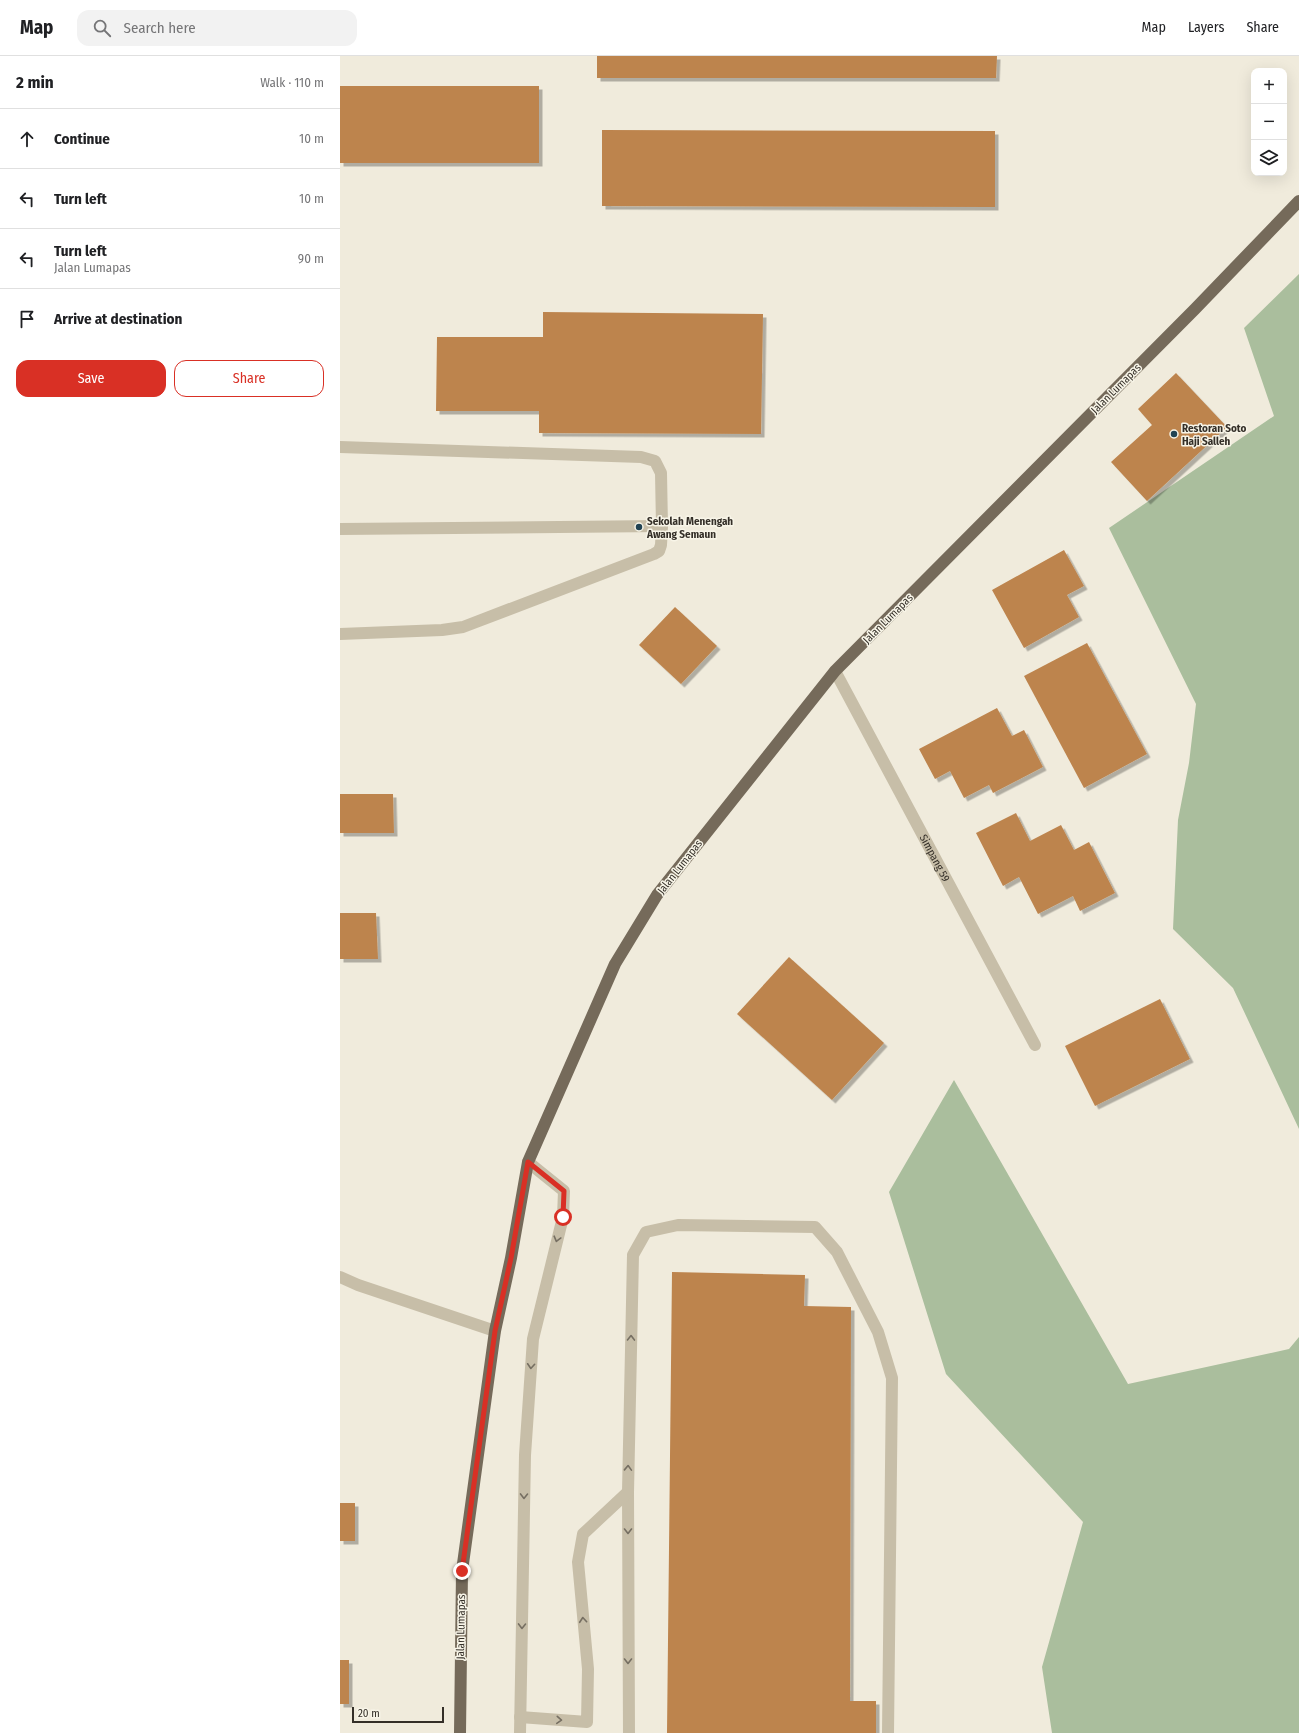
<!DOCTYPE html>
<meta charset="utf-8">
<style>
body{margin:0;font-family:"Fira Sans Condensed",sans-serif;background:#f2f2f2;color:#202124}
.controls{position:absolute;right:12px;top:12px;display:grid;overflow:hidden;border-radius:8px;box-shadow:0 4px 16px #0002}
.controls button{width:36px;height:36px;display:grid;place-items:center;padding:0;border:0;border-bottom:1px solid #e0e0e0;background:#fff;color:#202124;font:20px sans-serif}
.scale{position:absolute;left:12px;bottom:10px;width:92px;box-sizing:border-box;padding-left:4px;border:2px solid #342f28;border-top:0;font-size:11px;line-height:14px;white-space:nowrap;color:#342f28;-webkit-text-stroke:3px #f8f5e8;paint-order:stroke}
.stop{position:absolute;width:12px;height:12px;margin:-9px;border:3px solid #d93025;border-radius:50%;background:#fff}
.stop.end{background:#d93025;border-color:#fff;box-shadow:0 1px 4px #0008}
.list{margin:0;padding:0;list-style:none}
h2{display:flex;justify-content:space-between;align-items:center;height:52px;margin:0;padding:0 16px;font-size:17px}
h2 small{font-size:13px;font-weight:400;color:#757577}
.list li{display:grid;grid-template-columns:26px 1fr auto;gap:12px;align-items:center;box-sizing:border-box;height:60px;padding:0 16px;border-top:1px solid #e0e0e0}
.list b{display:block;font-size:15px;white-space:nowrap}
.list p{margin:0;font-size:13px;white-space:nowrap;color:#757577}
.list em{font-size:13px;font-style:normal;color:#757577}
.actions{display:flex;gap:8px;padding:12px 16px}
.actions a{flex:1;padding:9px 0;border:1px solid #d93025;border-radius:12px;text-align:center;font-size:14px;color:#d93025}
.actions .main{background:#d93025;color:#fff}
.icon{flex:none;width:22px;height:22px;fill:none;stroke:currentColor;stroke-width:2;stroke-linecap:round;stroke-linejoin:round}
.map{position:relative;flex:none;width:959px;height:1677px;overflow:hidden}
header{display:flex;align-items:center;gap:24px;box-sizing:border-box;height:56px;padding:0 20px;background:#fff;border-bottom:1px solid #e0e0e0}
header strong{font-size:19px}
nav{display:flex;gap:22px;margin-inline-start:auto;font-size:14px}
.search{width:280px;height:36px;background:#f2f2f2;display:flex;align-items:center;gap:10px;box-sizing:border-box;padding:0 14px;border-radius:12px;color:#757577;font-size:15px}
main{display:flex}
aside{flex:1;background:#fff}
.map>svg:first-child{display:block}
</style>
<header>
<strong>Map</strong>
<div class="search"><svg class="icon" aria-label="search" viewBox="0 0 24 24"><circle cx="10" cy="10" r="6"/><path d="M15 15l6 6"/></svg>Search here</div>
<nav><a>Map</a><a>Layers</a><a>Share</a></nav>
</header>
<main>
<aside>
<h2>2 min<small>Walk · 110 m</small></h2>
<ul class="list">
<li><svg class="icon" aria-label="ahead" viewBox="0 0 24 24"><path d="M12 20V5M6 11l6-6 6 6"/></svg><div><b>Continue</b></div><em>10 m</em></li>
<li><svg class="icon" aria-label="left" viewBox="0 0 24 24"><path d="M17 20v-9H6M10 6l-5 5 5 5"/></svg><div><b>Turn left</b></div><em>10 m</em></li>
<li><svg class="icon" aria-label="left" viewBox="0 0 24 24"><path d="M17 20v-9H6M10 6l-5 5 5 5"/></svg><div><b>Turn left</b><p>Jalan Lumapas</p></div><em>90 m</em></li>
<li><svg class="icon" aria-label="arrive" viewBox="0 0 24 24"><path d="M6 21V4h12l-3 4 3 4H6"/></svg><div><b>Arrive at destination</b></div></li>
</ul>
<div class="actions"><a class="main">Save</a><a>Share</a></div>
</aside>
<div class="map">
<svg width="959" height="1677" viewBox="0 0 959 1677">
<defs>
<filter id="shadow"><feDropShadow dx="3.5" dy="3.5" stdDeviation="0" flood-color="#0004"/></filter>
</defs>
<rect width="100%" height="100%" fill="#f0ebdc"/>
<g fill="#aabe9d">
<polygon points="959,218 959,1073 893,932 833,873 838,764 849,707 856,648 769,472 934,360 904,272"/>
<polygon points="614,1024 788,1328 949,1293 959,1281 959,1677 712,1677 702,1611 743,1466 606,1318 549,1136"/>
</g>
<g fill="#bd844d" filter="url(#shadow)">
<polygon points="257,0 657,0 656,22 257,22"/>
<rect x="0" y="30" width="199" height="77"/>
<polygon points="262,74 655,75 655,151 262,150"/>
<polygon points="203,256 423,258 421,378 199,377 199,355 96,355 97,281 203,281"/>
<polygon points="836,317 887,371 807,445 771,406 812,369 798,353"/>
<polygon points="724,494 744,530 727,539 739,561 684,592 652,534"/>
<polygon points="335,551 377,590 341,628 299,589"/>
<polygon points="747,587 807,698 744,732 684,620"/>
<polygon points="657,652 672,680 684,674 703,711 653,737 649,729 624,742 610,715 595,723 579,693"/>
<polygon points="0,738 53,738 54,777 0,777"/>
<polygon points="676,757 690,785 721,769 734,794 749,786 775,837 740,855 733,840 698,858 679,821 663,830 636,777"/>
<polygon points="0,857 36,857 38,903 0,903"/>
<polygon points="449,901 544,987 492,1044 397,958"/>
<polygon points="820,943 850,1003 755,1050 725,990"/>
<polygon points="332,1216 465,1219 464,1250 511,1251 510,1645 536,1645 536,1677 327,1677"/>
<rect x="0" y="1447" width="15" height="38"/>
<rect x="0" y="1604" width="9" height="44"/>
</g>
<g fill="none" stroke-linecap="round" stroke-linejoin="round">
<g stroke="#c7bea8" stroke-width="12">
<polyline points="0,391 301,401 315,405 321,417 322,470 321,489 319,495 314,498 123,571 102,574 0,578"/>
<polyline points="0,473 322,470"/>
<path id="s1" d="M495,615L695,989"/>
<polyline points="0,1221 18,1229 155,1275"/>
<polyline points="288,1436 289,1677"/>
<polyline points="180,1661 247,1666 248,1613 238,1506 243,1478 288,1436 293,1199 306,1176 338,1169 475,1171 497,1196 538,1276 552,1322 548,1677"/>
<polyline points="180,1677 185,1399 193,1283 223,1161 224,1135 188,1106"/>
</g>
<polyline stroke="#756a5a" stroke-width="12" points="120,1677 122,1515 155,1275 171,1202 188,1106 275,908 317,839 495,615 855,253 959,145"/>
</g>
<defs><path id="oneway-chevron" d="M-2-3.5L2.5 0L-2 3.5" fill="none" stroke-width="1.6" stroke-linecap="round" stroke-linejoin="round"/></defs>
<g stroke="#766f62">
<use href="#oneway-chevron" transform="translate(217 1183) rotate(105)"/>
<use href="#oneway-chevron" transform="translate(291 1282) rotate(-89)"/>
<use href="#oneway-chevron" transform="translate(191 1310) rotate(94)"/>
<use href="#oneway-chevron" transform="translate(288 1412) rotate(-88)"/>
<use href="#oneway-chevron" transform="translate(184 1440) rotate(91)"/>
<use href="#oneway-chevron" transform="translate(288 1475) rotate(90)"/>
<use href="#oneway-chevron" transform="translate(243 1564) rotate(-95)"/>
<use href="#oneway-chevron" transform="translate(182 1570) rotate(91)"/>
<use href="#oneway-chevron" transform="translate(288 1605) rotate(90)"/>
<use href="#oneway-chevron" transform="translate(219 1664) rotate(4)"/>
</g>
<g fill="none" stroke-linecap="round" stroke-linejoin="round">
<polyline stroke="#d93025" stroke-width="5" points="122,1515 155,1275 171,1202 188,1106 224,1135 223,1161"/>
</g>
<g fill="#214353" stroke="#f8f5e8" stroke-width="1.5">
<circle cx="834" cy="378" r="4"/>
<circle cx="299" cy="471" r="4"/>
</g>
<g text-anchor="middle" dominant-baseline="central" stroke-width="3" stroke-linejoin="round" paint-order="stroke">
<g font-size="11" fill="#342f28" stroke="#f8f5e8">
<text transform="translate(776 333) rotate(-45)">Jalan Lumapas</text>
<text transform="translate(548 563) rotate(-45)">Jalan Lumapas</text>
<text stroke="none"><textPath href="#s1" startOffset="212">Simpang 59</textPath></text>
<text transform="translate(340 811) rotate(-52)">Jalan Lumapas</text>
<text transform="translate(121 1571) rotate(-89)">Jalan Lumapas</text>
</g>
<g font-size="11" font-weight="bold" fill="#342f28" stroke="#f8f5e8" text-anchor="start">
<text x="842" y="372">Restoran Soto<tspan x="842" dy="13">Haji Salleh</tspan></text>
<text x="307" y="465">Sekolah Menengah<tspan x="307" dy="13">Awang Semaun</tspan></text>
</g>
</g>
</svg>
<div class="controls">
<button>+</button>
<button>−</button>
<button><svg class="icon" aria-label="layers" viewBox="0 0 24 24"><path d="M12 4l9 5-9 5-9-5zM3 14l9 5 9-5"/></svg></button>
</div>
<div class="scale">20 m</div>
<div class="stop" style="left:223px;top:1161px"></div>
<div class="stop end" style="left:122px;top:1515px"></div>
</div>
</main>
